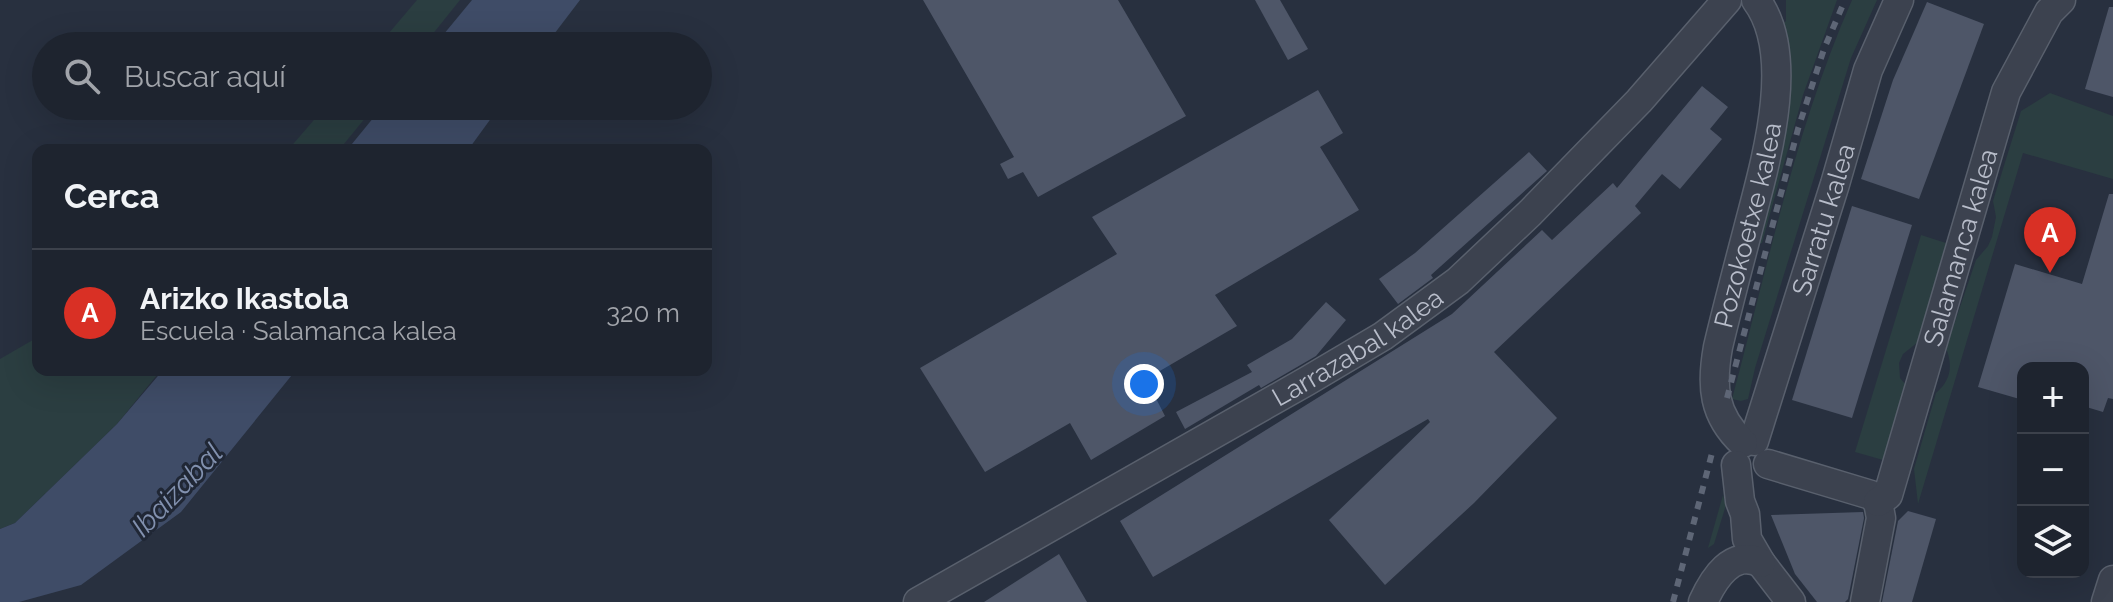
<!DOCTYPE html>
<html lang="es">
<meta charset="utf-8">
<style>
body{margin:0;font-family:Raleway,sans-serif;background:#262c37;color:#f1f3f6}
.controls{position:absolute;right:24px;bottom:24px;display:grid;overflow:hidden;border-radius:16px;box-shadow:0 8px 32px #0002}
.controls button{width:72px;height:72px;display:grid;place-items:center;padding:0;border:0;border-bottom:2px solid #3c414b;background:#1e242f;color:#f1f3f6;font:40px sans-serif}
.you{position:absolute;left:1144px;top:384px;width:28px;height:28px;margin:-20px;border:6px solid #fff;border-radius:50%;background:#1a73e8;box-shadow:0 0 0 12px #1a73e833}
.badge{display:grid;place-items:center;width:52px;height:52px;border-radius:50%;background:#d93025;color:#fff;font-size:26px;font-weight:700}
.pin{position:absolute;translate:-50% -66px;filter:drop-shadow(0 2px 4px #0008)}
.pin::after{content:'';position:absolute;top:42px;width:28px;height:24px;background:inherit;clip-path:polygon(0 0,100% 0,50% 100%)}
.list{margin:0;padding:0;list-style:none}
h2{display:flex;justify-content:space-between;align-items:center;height:104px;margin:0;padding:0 32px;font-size:34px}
h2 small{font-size:26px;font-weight:400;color:#a1a4aa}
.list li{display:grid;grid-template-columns:52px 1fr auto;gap:24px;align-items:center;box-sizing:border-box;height:128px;padding:0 32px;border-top:2px solid #3c414b}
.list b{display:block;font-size:30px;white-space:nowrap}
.list p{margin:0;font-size:26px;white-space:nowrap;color:#a1a4aa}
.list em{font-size:26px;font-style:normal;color:#a1a4aa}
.icon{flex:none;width:44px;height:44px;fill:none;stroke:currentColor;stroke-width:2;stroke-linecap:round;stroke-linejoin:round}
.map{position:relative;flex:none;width:2113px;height:602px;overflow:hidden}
.search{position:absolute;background:#1e242f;box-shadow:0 8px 32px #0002;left:32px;top:32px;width:680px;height:88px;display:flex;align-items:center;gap:20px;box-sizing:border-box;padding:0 28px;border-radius:44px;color:#a1a4aa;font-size:30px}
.panel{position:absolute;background:#1e242f;box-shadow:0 8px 32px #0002;left:32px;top:144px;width:680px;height:232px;border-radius:16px}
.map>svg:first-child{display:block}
</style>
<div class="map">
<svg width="2113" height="602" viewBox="0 0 2113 602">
<rect width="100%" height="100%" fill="#28303f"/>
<g fill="#2b3e41">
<polygon points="417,0 460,0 423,46 378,46"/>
<polygon points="1786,0 1837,0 1803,95 1762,243 1756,244 1781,25 1786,21"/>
<path d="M1852,0H1877L1851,58L1755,368L1748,399L1741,401L1732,399C1768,265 1796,127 1852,0Z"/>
<path d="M2050,93L2113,116V179L2023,153L1918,504L1914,469L1936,393C1951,380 1953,366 1946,348L1976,260L1988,246L1992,237L1996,217L1993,201L2021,111Z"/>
<polygon points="326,106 375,106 339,150 288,150"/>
<polygon points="1921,235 1946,243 1918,342 1903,354 1899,363 1900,378 1905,384 1883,460 1855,452"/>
<polygon points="38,337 38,370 161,370 117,424 15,523 0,529 0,359"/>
<polygon points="1723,495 1726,505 1714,544 1708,548"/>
</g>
<g fill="#3f4c67">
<polygon points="472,0 580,0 545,46 434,46"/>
<polygon points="383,106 500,106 468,150 347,150"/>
<polygon points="163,370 296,370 181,512 81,585 19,602 0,602 0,529 15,523 117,424"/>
</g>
<g fill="#4e5668">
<polygon points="923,0 1118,0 1186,116 1038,197 1023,172 1008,179 1000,164 1014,157"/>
<polygon points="1255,0 1280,0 1308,49 1288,60"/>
<polygon points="1927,2 1984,24 1919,199 1861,179 1893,80"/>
<polygon points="2109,7 2113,7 2113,97 2085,89"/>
<polygon points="1702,86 1728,107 1710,129 1722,139 1680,189 1662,174 1635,206 1641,213 1494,352 1557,418 1474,503 1385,585 1329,520 1430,422 1428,419 1153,577 1120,521 1452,314 1542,230 1552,240 1613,183 1617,188"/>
<polygon points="1318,90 1343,133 1320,147 1359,210 1215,295 1237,326 1146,379 1165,416 1091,460 1070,423 985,472 920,368 1117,254 1092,217"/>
<polygon points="1529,152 1547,171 1431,275 1433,278 1398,304 1379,279 1415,253"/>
<polygon points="2109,194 2113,194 2113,399 2108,398 2103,412 2083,406 2083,368 2023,368 2023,400 1978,387 2015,264 2082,284"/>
<polygon points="1852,206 1912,225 1852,418 1792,400"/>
<polygon points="1326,302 1346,320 1316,356 1261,388 1259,385 1185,429 1176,412 1252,372 1247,365 1292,339"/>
<polygon points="1908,511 1936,519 1912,602 1882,602 1898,521"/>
<polygon points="1863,512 1864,518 1848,599 1845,602 1817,602 1795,574 1771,515"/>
<polygon points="1059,554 1087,602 984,602"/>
</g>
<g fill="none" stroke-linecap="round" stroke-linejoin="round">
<g stroke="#59606d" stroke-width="31">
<g id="minor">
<path id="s1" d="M1754,441L1835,184L1868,70L1899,0"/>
<path id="s2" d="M1743,443C1713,415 1711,386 1718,347C1727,309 1737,271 1747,233C1763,170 1799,57 1756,0"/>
<polyline points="1768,464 1871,495 1878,502 1881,518 1865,602"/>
<polyline points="1736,465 1740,501 1745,514 1747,539 1761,563 1791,602"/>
<path id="s3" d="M1878,502L1888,495L2006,92L2049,12L2061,0"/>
<path id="s4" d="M918,602L1307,381L1383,336L1458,281L1530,213L1639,101L1727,0"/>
<path d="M1703,602C1713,580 1732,548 1761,563"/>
<polyline points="2106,602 2113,580"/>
</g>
</g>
<use href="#minor" stroke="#3c424f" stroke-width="28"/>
<g stroke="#5e6676" stroke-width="6" stroke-dasharray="8 8" stroke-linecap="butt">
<polyline points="1727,398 1798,129 1824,49 1845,0"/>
<polyline points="1673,602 1712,453"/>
</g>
</g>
<g text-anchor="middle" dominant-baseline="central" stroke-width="6" stroke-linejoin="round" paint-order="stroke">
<g font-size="26" fill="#b8bdca" stroke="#202735">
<text stroke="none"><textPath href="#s1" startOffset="232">Sarratu kalea</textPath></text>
<text stroke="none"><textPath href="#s2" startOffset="230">Pozokoetxe kalea</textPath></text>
<text stroke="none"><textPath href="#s3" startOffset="270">Salamanca kalea</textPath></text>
<text stroke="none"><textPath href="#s4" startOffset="508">Larrazabal kalea</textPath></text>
</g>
<g font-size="28" font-style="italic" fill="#8291af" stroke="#202735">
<text transform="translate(177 490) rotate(-46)">Ibaizabal</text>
</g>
</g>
</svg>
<div class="controls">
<button>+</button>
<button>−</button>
<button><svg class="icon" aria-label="layers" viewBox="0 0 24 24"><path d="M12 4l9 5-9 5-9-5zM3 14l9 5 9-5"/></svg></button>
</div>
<div class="you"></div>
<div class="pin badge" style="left:2050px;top:273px">A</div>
<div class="search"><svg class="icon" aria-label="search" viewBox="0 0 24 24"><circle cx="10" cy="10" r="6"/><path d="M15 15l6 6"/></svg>Buscar aquí</div>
<section class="panel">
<h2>Cerca<small></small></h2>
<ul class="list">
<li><span class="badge">A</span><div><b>Arizko Ikastola</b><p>Escuela · Salamanca kalea</p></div><em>320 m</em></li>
</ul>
</section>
</div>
